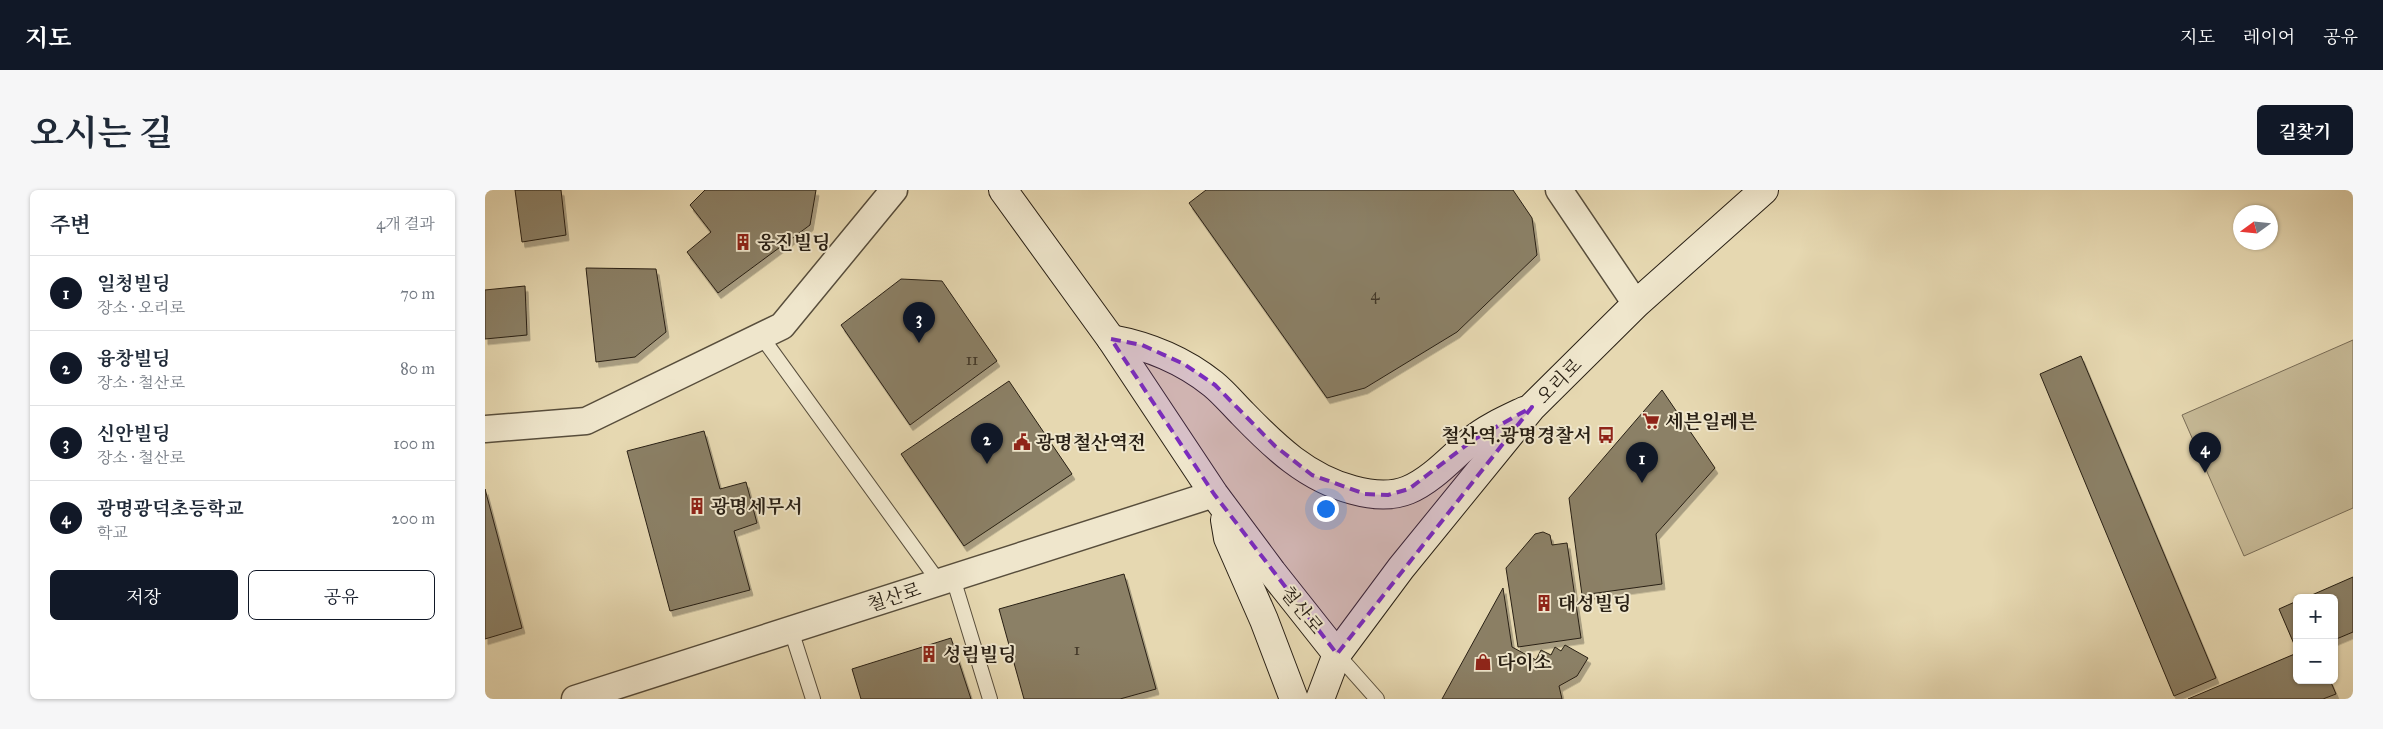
<!DOCTYPE html>
<html lang="ko">
<meta charset="utf-8">
<style>
body{margin:0;font-family:"IM FELL Great Primer","Noto Serif KR",serif;background:#f6f6f7;color:#1f2937}
.controls{position:absolute;right:15px;bottom:15px;display:grid;overflow:hidden;border-radius:8px;box-shadow:0 1px 4px #0004}
.controls button{width:45px;height:45px;display:grid;place-items:center;padding:0;border:0;border-bottom:1px solid #e0e1e3;background:#fff;color:#1f2937;font:25px sans-serif}
.compass{position:absolute;left:1748px;top:15px;width:45px;height:45px;border-radius:50%;background:#fff;box-shadow:0 1px 4px #0004;rotate:255deg}
.you{position:absolute;left:840px;top:318px;width:18px;height:18px;margin:-12px;border:4px solid #fff;border-radius:50%;background:#1a73e8;box-shadow:0 0 0 8px #1a73e833}
.badge{display:grid;place-items:center;width:32px;height:32px;border-radius:50%;background:#111827;color:#fff;font-size:16px;font-weight:700}
.pin{position:absolute;translate:-50% -41px;filter:drop-shadow(0 1px 2px #0008)}
.pin::after{content:'';position:absolute;top:26px;width:18px;height:15px;background:inherit;clip-path:polygon(0 0,100% 0,50% 100%)}
.list{margin:0;padding:0;list-style:none}
h2{display:flex;justify-content:space-between;align-items:center;height:65px;margin:0;padding:0 20px;font-size:21px}
h2 small{font-size:16px;font-weight:400;color:#747a83}
.list li{display:grid;grid-template-columns:32px 1fr auto;gap:15px;align-items:center;box-sizing:border-box;height:75px;padding:0 20px;border-top:1px solid #e0e1e3}
.list b{display:block;font-size:19px;white-space:nowrap}
.list p{margin:0;font-size:16px;white-space:nowrap;color:#747a83}
.list em{font-size:16px;font-style:normal;color:#747a83}
.actions{display:flex;gap:10px;padding:15px 20px}
.actions a{flex:1;padding:11px 0;border:1px solid #111827;border-radius:8px;text-align:center;font-size:18px;color:#111827}
.actions .main{background:#111827;color:#fff}
.map{position:relative;flex:none;width:1868px;height:509px;overflow:hidden;border-radius:8px}
header{display:flex;align-items:center;gap:30px;box-sizing:border-box;height:70px;padding:0 25px;background:#111827;color:#fff}
header strong{font-size:24px}
nav{display:flex;gap:28px;margin-inline-start:auto;font-size:18px}
.intro{display:flex;align-items:center;justify-content:space-between;box-sizing:border-box;height:120px;padding:0 30px}
h1{margin:0;font-size:35px}
.button{padding:12px 22px;border-radius:8px;background:#111827;color:#fff;font-size:18px;font-weight:700}
main{display:flex;gap:30px;padding:0 30px}
aside{flex:1;background:#fff;border-radius:8px;box-shadow:0 1px 4px #0004}
.map>svg:first-child{display:block}
</style>
<header>
<strong>지도</strong>
<nav><a>지도</a><a>레이어</a><a>공유</a></nav>
</header>
<div class="intro"><h1>오시는 길</h1><a class="button">길찾기</a></div>
<main>
<aside>
<h2>주변<small>4개 결과</small></h2>
<ul class="list">
<li><span class="badge">1</span><div><b>일청빌딩</b><p>장소 · 오리로</p></div><em>70 m</em></li>
<li><span class="badge">2</span><div><b>융창빌딩</b><p>장소 · 철산로</p></div><em>80 m</em></li>
<li><span class="badge">3</span><div><b>신안빌딩</b><p>장소 · 철산로</p></div><em>100 m</em></li>
<li><span class="badge">4</span><div><b>광명광덕초등학교</b><p>학교</p></div><em>200 m</em></li>
</ul>
<div class="actions"><a class="main">저장</a><a>공유</a></div>
</aside>
<div class="map">
<svg width="1868" height="509" viewBox="0 0 1868 509">
<defs>
<filter id="shadow"><feDropShadow dx="3" dy="5.5" stdDeviation="0" flood-color="#0004"/></filter>
</defs>
<rect width="100%" height="100%" fill="#e6d8b1"/>
<filter id="stains"><feTurbulence type="fractalNoise" baseFrequency=".004" numOctaves="4"/><feColorMatrix values="0 0 0 0 .2 0 0 0 0 .09 0 0 0 0 .02 0 0 0 .5 -.17"/></filter>
<radialGradient id="worn" r=".72"><stop offset=".6" stop-color="#630" stop-opacity="0"/><stop offset="1" stop-color="#630" stop-opacity=".3"/></radialGradient>
<polygon fill="#c6b996" stroke="#786c56" points="1868,150 1868,318 1759,366 1697,225"/>
<g fill="#8b8066" stroke="#292015" filter="url(#shadow)">
<polygon points="30,0 76,0 81,45 37,52"/>
<polygon points="220,0 331,0 325,35 233,103 202,62 226,42 205,15"/>
<polygon points="721,0 1028,0 1047,28 1052,65 972,142 880,198 842,208 704,13"/>
<polygon points="101,78 171,79 181,142 150,167 111,172"/>
<polygon points="416,89 457,91 512,171 425,235 356,135"/>
<polygon points="40,96 42,145 0,149 0,100"/>
<polygon points="1596,166 1731,488 1689,506 1555,184"/>
<polygon points="524,191 587,284 479,356 416,264"/>
<polygon points="1177,200 1230,278 1171,344 1177,394 1097,405 1084,308"/>
<polygon points="219,241 235,299 261,292 272,333 249,341 265,400 185,421 142,261"/>
<polygon points="0,299 37,438 0,449"/>
<polygon points="1058,342 1065,345 1067,355 1082,353 1096,448 1033,457 1021,378 1050,344"/>
<polygon points="639,384 671,499 635,509 539,509 514,419"/>
<polygon points="1868,387 1868,442 1849,450 1849,408 1820,408"/>
<polygon points="1018,398 1027,457 1051,470 1056,460 1066,465 1070,457 1076,461 1080,455 1103,468 1092,486 1074,496 1077,509 957,509"/>
<polygon points="1812,411 1812,461 1794,419"/>
<polygon points="466,448 486,509 376,509 367,479"/>
<polygon points="1812,463 1812,490 1845,490 1851,504 1838,509 1703,509"/>
</g>
<g fill="none" stroke-linecap="round" stroke-linejoin="round">
<g stroke="#584e3c" stroke-width="16">
<g id="lane">
<polyline points="276,146 454,392"/>
<polyline points="468,388 505,509"/>
<polyline points="306,440 328,509"/>
<polyline points="852,464 892,509"/>
</g>
</g>
<g stroke="#584e3c" stroke-width="29">
<g id="street">
<polyline points="1074,0 1151,114"/>
<polyline points="0,239 101,231 297,136 409,0"/>
<polyline points="90,509 729,304"/>
</g>
</g>
<g stroke="#292015" stroke-width="30">
<g id="secondary">
<polyline points="518,0 626,149 729,304 787,382 852,464"/>
<path d="M626,149C664,156 698,170 728,194C739,203 748,214 758,224C790,257 822,288 868,300C886,305 906,307 923,300C947,290 967,267 986,251C1002,238 1020,230 1039,221"/>
<polyline points="740,330 743,348 779,430 809,509"/>
<polyline points="835,509 852,464 916,378 1047,217 1151,114 1279,0"/>
</g>
</g>
<use href="#lane" stroke="#efe6cc" stroke-width="14"/>
<use href="#street" stroke="#efe6cc" stroke-width="26"/>
<use href="#secondary" stroke="#efe6cc" stroke-width="28"/>
</g>
<path fill="#7b2cbf" fill-opacity="0.2" stroke="#7b2cbf" stroke-width="4" stroke-dasharray="10 6" stroke-linejoin="round" d="M626,149L657,155L699,174L730,195L790,256L827,285L880,304L903,305L924,299L988,250L1047,217L852,464L729,304Z"/>
<defs>
<g id="building-bare" transform="scale(1.35)"><path d="M-4-6H4V6H1V3H-1V6H-4ZM-2.5-4.3h1.7v1.8h-1.7ZM.8-4.3h1.7v1.8H.8ZM-2.5-1h1.7V.8h-1.7ZM.8-1h1.7V.8H.8Z" fill="#8f2418" stroke="#efe6cc" stroke-width="2.5" paint-order="stroke"/></g>
<g id="supermarket-bare" transform="scale(1.35)"><path d="M-6-5.5h2.5l.6 2H6L4.5 2H-2.5L-4.4-4H-6ZM-1.5 3.2a1.3 1.3 0 1 0 .1 0ZM3 3.2a1.3 1.3 0 1 0 .1 0Z" fill="#8f2418" stroke="#efe6cc" stroke-width="2.5" paint-order="stroke"/></g>
<g id="bus-bare" transform="scale(1.35)"><path d="M-5-6H5V4H4V6H2V4H-2V6H-4V4H-5ZM-3.5-4V0h7V-4ZM-3.5 1.2v1.5H-2V1.2ZM2 1.2v1.5H3.5V1.2Z" fill="#8f2418" stroke="#efe6cc" stroke-width="2.5" paint-order="stroke"/></g>
<g id="civic-bare" transform="scale(1.35)"><path d="M-.6-6.5H3V-4.5H.6V-3L4-1V1h2V6H-6V1h2V-1L-.6-3ZM-1.2 2.5V6h2.4V2.5Z" fill="#8f2418" stroke="#efe6cc" stroke-width="2.5" paint-order="stroke"/></g>
<g id="shop-bare" transform="scale(1.35)"><path d="M-5-2.5h2.3a2.7 3.5 0 0 1 5.4 0H5L5.5 6h-11ZM-1.5-2.5h3a1.5 2.3 0 0 0-3 0Z" fill="#8f2418" stroke="#efe6cc" stroke-width="2.5" paint-order="stroke"/></g>
</defs>
<g fill-rule="evenodd">
<use href="#building-bare" x="258" y="52"/>
<use href="#supermarket-bare" x="1166" y="231"/>
<use href="#bus-bare" x="1121" y="245"/>
<use href="#civic-bare" x="537" y="252"/>
<use href="#building-bare" x="212" y="316"/>
<use href="#building-bare" x="1059" y="413"/>
<use href="#building-bare" x="444" y="464"/>
<use href="#shop-bare" x="998" y="472"/>
</g>
<g text-anchor="middle" dominant-baseline="central" stroke-width="4" stroke-linejoin="round" paint-order="stroke">
<g font-size="16" fill="#423829">
<text x="890" y="104">4</text>
<text x="487" y="169">11</text>
<text x="592" y="459">1</text>
</g>
<g font-size="19" font-weight="bold" fill="#292015" stroke="#efe6cc" text-anchor="start">
<text x="272" y="52">웅진빌딩</text>
<text x="1180" y="231">세븐일레븐</text>
<text x="1107" y="245" text-anchor="end">철산역.광명경찰서</text>
<text x="551" y="252">광명철산역전</text>
<text x="226" y="316">광명세무서</text>
<text x="1073" y="413">대성빌딩</text>
<text x="458" y="464">성림빌딩</text>
<text x="1012" y="472">다이소</text>
</g>
<g font-size="19" fill="#292015" stroke="#efe6cc">
<text transform="translate(1074 191) rotate(-45)">오리로</text>
<text transform="translate(409 407) rotate(-18)">철산로</text>
<text transform="translate(817 420) rotate(51)">철산로</text>
</g>
</g>
<rect width="100%" height="100%" filter="url(#stains)"/>
<rect width="100%" height="100%" fill="url(#worn)"/>
</svg>
<div class="controls">
<button>+</button>
<button>−</button>
</div>
<svg class="compass" viewBox="-18 -18 36 36"><path d="M0-13l5 13h-10z" fill="#e53935"/><path d="M0 13l5-13h-10z" fill="#747a83"/></svg>
<div class="you"></div>
<div class="pin badge" style="left:1157px;top:293px">1</div>
<div class="pin badge" style="left:502px;top:274px">2</div>
<div class="pin badge" style="left:434px;top:153px">3</div>
<div class="pin badge" style="left:1720px;top:283px">4</div>
</div>
</main>
